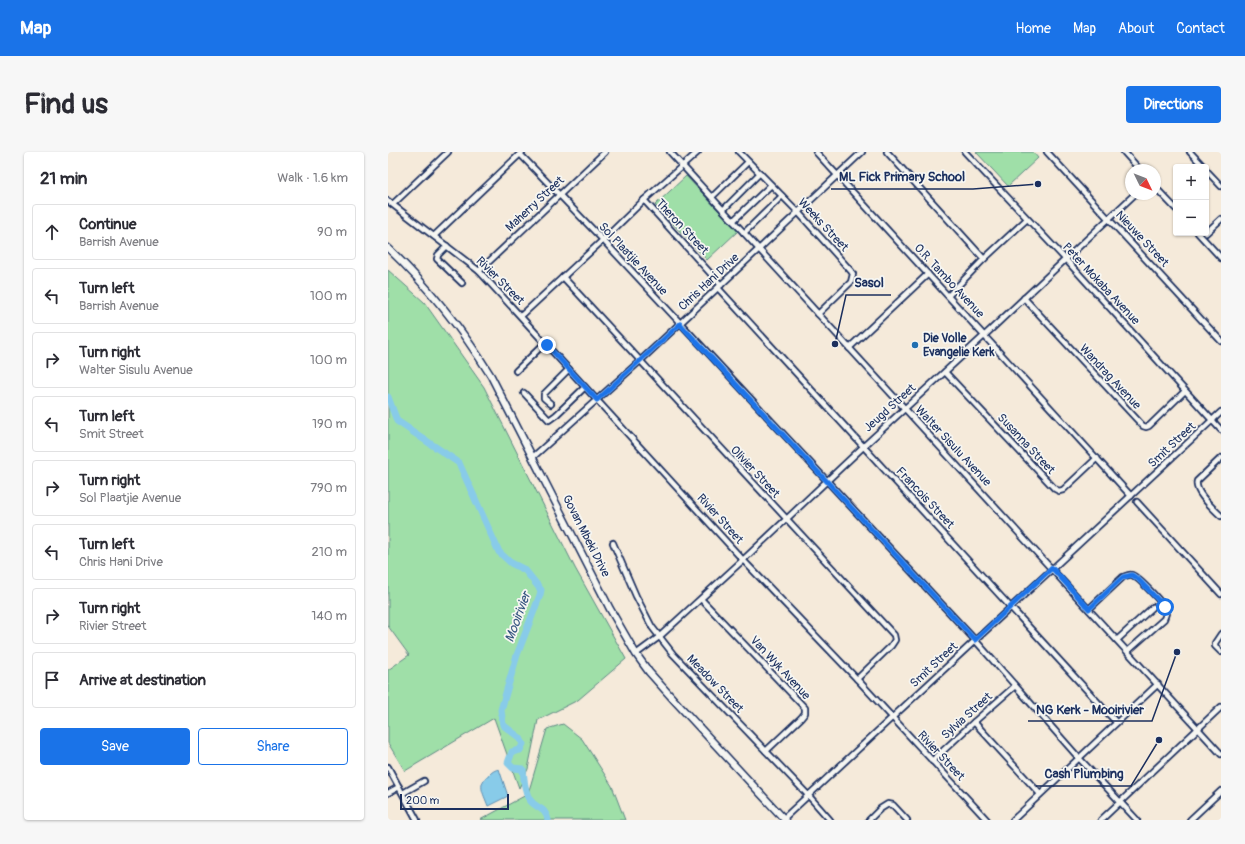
<!DOCTYPE html>
<meta charset="utf-8">
<style>
body{margin:0;font-family:Pangolin,sans-serif;background:#f7f7f7;color:#2b2b33}
.controls{position:absolute;right:12px;top:12px;display:grid;overflow:hidden;border-radius:4px;box-shadow:0 1px 3px #0004}
.controls button{width:36px;height:36px;display:grid;place-items:center;padding:0;border:0;border-bottom:1px solid #e1e1e2;background:#fff;color:#2b2b33;font:20px sans-serif}
.compass{position:absolute;left:737px;top:12px;width:36px;height:36px;border-radius:50%;background:#fff;box-shadow:0 1px 3px #0004;rotate:133deg}
.scale{position:absolute;left:12px;bottom:10px;width:109px;box-sizing:border-box;padding-left:4px;border:2px solid #1b2f5e;border-top:0;font-size:11px;line-height:14px;white-space:nowrap;color:#1b2f5e;-webkit-text-stroke:3px #f6f6f2;paint-order:stroke}
.stop{position:absolute;width:12px;height:12px;margin:-9px;border:3px solid #1a73e8;border-radius:50%;background:#fff}
.stop.end{background:#1a73e8;border-color:#fff;box-shadow:0 1px 4px #0008}
.list{margin:0;padding:0;list-style:none}
h2{display:flex;justify-content:space-between;align-items:center;height:52px;margin:0;padding:0 16px;font-size:17px}
h2 small{font-size:13px;font-weight:400;color:#7c7c81}
.list li{display:grid;grid-template-columns:26px 1fr auto;gap:12px;align-items:center;box-sizing:border-box;height:56px;margin:0 8px 8px;padding:0 8px;border:1px solid #e1e1e2;border-radius:4px}
.list b{display:block;font-size:15px;white-space:nowrap}
.list p{margin:0;font-size:13px;white-space:nowrap;color:#7c7c81}
.list em{font-size:13px;font-style:normal;color:#7c7c81}
.actions{display:flex;gap:8px;padding:12px 16px}
.actions a{flex:1;padding:9px 0;border:1px solid #1a73e8;border-radius:4px;text-align:center;font-size:14px;color:#1a73e8}
.actions .main{background:#1a73e8;color:#fff}
.icon{flex:none;width:22px;height:22px;fill:none;stroke:currentColor;stroke-width:2;stroke-linecap:round;stroke-linejoin:round}
.map{position:relative;flex:none;width:833px;height:668px;overflow:hidden;border-radius:4px}
header{display:flex;align-items:center;gap:24px;box-sizing:border-box;height:56px;padding:0 20px;background:#1a73e8;color:#fff}
header strong{font-size:19px}
nav{display:flex;gap:22px;margin-inline-start:auto;font-size:14px}
.intro{display:flex;align-items:center;justify-content:space-between;box-sizing:border-box;height:96px;padding:0 24px}
h1{margin:0;font-size:28px}
.button{padding:10px 18px;border-radius:4px;background:#1a73e8;color:#fff;font-size:14px;font-weight:700}
main{display:flex;gap:24px;padding:0 24px}
aside{flex:1;background:#fff;border-radius:4px;box-shadow:0 1px 3px #0004}
.map>svg:first-child{display:block}
</style>
<header>
<strong>Map</strong>
<nav><a>Home</a><a>Map</a><a>About</a><a>Contact</a></nav>
</header>
<div class="intro"><h1>Find us</h1><a class="button">Directions</a></div>
<main>
<aside>
<h2>21 min<small>Walk · 1.6 km</small></h2>
<ul class="list">
<li><svg class="icon" aria-label="ahead" viewBox="0 0 24 24"><path d="M12 20V5M6 11l6-6 6 6"/></svg><div><b>Continue</b><p>Barrish Avenue</p></div><em>90 m</em></li>
<li><svg class="icon" aria-label="left" viewBox="0 0 24 24"><path d="M17 20v-9H6M10 6l-5 5 5 5"/></svg><div><b>Turn left</b><p>Barrish Avenue</p></div><em>100 m</em></li>
<li><svg class="icon" aria-label="right" viewBox="0 0 24 24"><path d="M7 20v-9h11M14 6l5 5-5 5"/></svg><div><b>Turn right</b><p>Walter Sisulu Avenue</p></div><em>100 m</em></li>
<li><svg class="icon" aria-label="left" viewBox="0 0 24 24"><path d="M17 20v-9H6M10 6l-5 5 5 5"/></svg><div><b>Turn left</b><p>Smit Street</p></div><em>190 m</em></li>
<li><svg class="icon" aria-label="right" viewBox="0 0 24 24"><path d="M7 20v-9h11M14 6l5 5-5 5"/></svg><div><b>Turn right</b><p>Sol Plaatjie Avenue</p></div><em>790 m</em></li>
<li><svg class="icon" aria-label="left" viewBox="0 0 24 24"><path d="M17 20v-9H6M10 6l-5 5 5 5"/></svg><div><b>Turn left</b><p>Chris Hani Drive</p></div><em>210 m</em></li>
<li><svg class="icon" aria-label="right" viewBox="0 0 24 24"><path d="M7 20v-9h11M14 6l5 5-5 5"/></svg><div><b>Turn right</b><p>Rivier Street</p></div><em>140 m</em></li>
<li><svg class="icon" aria-label="arrive" viewBox="0 0 24 24"><path d="M6 21V4h12l-3 4 3 4H6"/></svg><div><b>Arrive at destination</b></div></li>
</ul>
<div class="actions"><a class="main">Save</a><a>Share</a></div>
</aside>
<div class="map">
<svg width="833" height="668" viewBox="0 0 833 668">
<rect width="100%" height="100%" fill="#f5eada"/>
<filter id="ink" filterUnits="userSpaceOnUse"><feTurbulence type="fractalNoise" baseFrequency=".025" numOctaves="2"/><feDisplacementMap in="SourceGraphic" scale="8" xChannelSelector="R" yChannelSelector="G"/><feConvolveMatrix kernelMatrix="1 2 1 2 8 2 1 2 1" color-interpolation-filters="sRGB"/></filter>
<g filter="url(#ink)">
<g fill="#9fdfa8" stroke="#5d8783">
<polygon points="588,0 645,0 650,6 620,34"/>
<polygon points="298,24 350,79 319,108 267,53"/>
<polygon points="0,118 36,150 96,235 187,416 238,507 190,548 150,568 140,617 131,636 106,566 17,619 0,591 0,518 21,503 0,474"/>
<polygon points="175,572 194,587 224,634 237,668 92,668 140,642 159,577"/>
</g>
<path fill="#88cbe9" stroke="#5c8db1" d="M111,617L120,644L100,654C95,640 88,632 102,622C105,619 107,618 111,617Z"/>
<g fill="none" stroke-linecap="round" stroke-linejoin="round">
<path stroke="#88cbe9" stroke-width="7" d="M0,245L9,269L71,311L111,400L123,411L137,418L153,438L152,443L129,503L113,558L115,573L132,586L135,592L132,598L124,600L120,611L125,616L135,617C136,627 136,639 142,648C148,657 157,654 160,668"/>
<g stroke="#1b2f5e" stroke-width="8">
<g id="minor">
<polyline points="282,0 833,602"/>
<polyline points="351,0 410,60 463,119 465,122 463,130 430,162"/>
<polyline points="428,0 743,344"/>
<polyline points="499,0 596,107"/>
<polyline points="577,0 681,111 833,278"/>
<polyline points="659,0 833,189"/>
<polyline points="736,0 752,18"/>
<polyline points="802,0 816,15"/>
<polyline points="132,2 215,88 587,488 690,605 749,668"/>
<polyline points="818,18 833,34"/>
<polyline points="767,35 788,57"/>
<polyline points="324,45 360,10"/>
<polyline points="256,48 333,133"/>
<polyline points="0,49 91,119 355,408 469,527 599,668"/>
<polyline points="5,52 60,0"/>
<polyline points="335,58 372,21"/>
<polyline points="345,69 383,33"/>
<polyline points="356,81 394,44"/>
<polyline points="810,81 833,106"/>
<polyline points="818,81 833,67"/>
<polyline points="46,84 134,0"/>
<polyline points="59,94 50,103 49,107 74,131"/>
<polyline points="91,119 217,0"/>
<polyline points="175,125 506,483 507,488 503,494 469,527"/>
<polyline points="330,136 728,570"/>
<polyline points="561,143 596,107 639,67"/>
<polyline points="636,146 755,274 758,275 761,274 797,239"/>
<polyline points="133,164 215,88 256,48 310,0"/>
<polyline points="461,196 540,122"/>
<polyline points="128,219 157,191"/>
<polyline points="557,220 667,337 671,339 675,338 709,306"/>
<polyline points="136,241 161,268 168,263 197,235"/>
<polyline points="163,252 156,246 156,242 181,217"/>
<polyline points="145,305 252,209 474,0"/>
<path d="M833,306L809,329C806,340 825,356 833,364"/>
<polyline points="749,350 833,442"/>
<polyline points="225,391 248,444 264,475 285,502 420,643 442,668"/>
<polyline points="313,447 417,556 417,561 413,566 378,599"/>
<path d="M701,457L735,425C738,424 741,422 744,423C750,425 776,452 778,458C779,461 777,464 776,467L740,499"/>
<polyline points="833,482 827,491 827,494 833,500"/>
<polyline points="729,488 765,455"/>
<polyline points="248,502 271,485 355,408 476,294 597,183 747,42"/>
<polyline points="586,570 652,642"/>
<polyline points="544,609 586,570 627,534"/>
<polyline points="0,615 29,668"/>
<polyline points="0,641 11,635"/>
<polyline points="15,641 36,629"/>
<polyline points="396,666 833,260"/>
<polyline points="481,668 492,657 500,652 505,653 519,668"/>
<polyline points="625,668 770,532"/>
<polyline points="713,668 833,555"/>
<polyline points="802,668 833,639"/>
</g>
</g>
<g stroke="#1b2f5e" stroke-width="9">
<path id="major" d="M0,96C40,134 74,177 103,224L222,457L248,502L261,520L286,548L397,668"/>
</g>
<use href="#minor" stroke="#f6f6f2" stroke-width="4.5"/>
<use href="#major" stroke="#f6f6f2" stroke-width="6"/>
</g>
</g>
<g fill="none" stroke-linecap="round" stroke-linejoin="round" filter="url(#ink)">
<polyline stroke="#1a73e8" stroke-width="5" points="159,193 209,248 292,172 587,488 664,416 701,457 735,425 744,423 750,427 777,455"/>
</g>
<circle fill="#1f6fb2" stroke="#f6f6f2" stroke-width="1.5" cx="527" cy="193" r="4"/>
<g text-anchor="middle" dominant-baseline="central" stroke-width="3.5" stroke-linejoin="round" paint-order="stroke">
<g font-size="12" fill="#1b2f5e" stroke="#f6f6f2">
<text transform="translate(147 52) rotate(-43)">Maherry Street</text>
<text transform="translate(435 73) rotate(47)">Weeks Street</text>
<text transform="translate(294 75) rotate(47)">Theron Street</text>
<text transform="translate(754 87) rotate(47)">Nieuwe Street</text>
<text transform="translate(245 107) rotate(47)">Sol Plaatjie Avenue</text>
<text transform="translate(112 129) rotate(45)">Rivier Street</text>
<text transform="translate(561 129) rotate(47)">O.R. Tambo Avenue</text>
<text transform="translate(321 130) rotate(-43)">Chris Hani Drive</text>
<text transform="translate(713 132) rotate(47)">Peter Mokaba Avenue</text>
<text transform="translate(722 225) rotate(47)">Wandrag Avenue</text>
<text transform="translate(502 256) rotate(-42)">Jeugd Street</text>
<text transform="translate(638 292) rotate(47)">Susanna Street</text>
<text transform="translate(784 293) rotate(-43)">Smit Street</text>
<text transform="translate(565 294) rotate(47)">Walter Sisulu Avenue</text>
<text transform="translate(367 320) rotate(47)">Olivier Street</text>
<text transform="translate(537 346) rotate(47)">Francois Street</text>
<text transform="translate(332 367) rotate(48)">Rivier Street</text>
<text transform="translate(198 384) rotate(63)">Govan Mbeki Drive</text>
<text transform="translate(546 513) rotate(-43)">Smit Street</text>
<text transform="translate(392 516) rotate(47)">Van Wyk Avenue</text>
<text transform="translate(327 532) rotate(46)">Meadow Street</text>
<text transform="translate(579 564) rotate(-42)">Sylvia Street</text>
<text transform="translate(553 604) rotate(47)">Rivier Street</text>
</g>
<g font-size="12" font-weight="bold" fill="#1b2f5e" stroke="#f6f6f2" text-anchor="start">
<text x="535" y="186">Die Volle<tspan x="535" dy="14">Evangelie Kerk</tspan></text>
</g>
<g font-size="13" font-style="italic" fill="#365681" stroke="#f6f6f2">
<text transform="translate(130 465) rotate(-70)">Mooirivier</text>
</g>
</g>
<path fill="none" stroke="#1b2f5e" stroke-width="1.5" d="M650 32L585 37H443M447 192L458 143H503M789 500L764 569H640M771 588L743 634H648"/>
<g fill="#1b2f5e" stroke="#f6f6f2" stroke-width="1.5">
<circle cx="650" cy="32" r="4"/>
<circle cx="447" cy="192" r="4"/>
<circle cx="789" cy="500" r="4"/>
<circle cx="771" cy="588" r="4"/>
</g>
<g font-size="13" text-anchor="middle" font-weight="bold" fill="#1b2f5e" stroke="#f6f6f2" stroke-width="3.5" stroke-linejoin="round" paint-order="stroke">
<text x="514" y="29">ML Fick Primary School</text>
<text x="481" y="135">Sasol</text>
<text x="702" y="562">NG Kerk - Mooirivier</text>
<text x="696" y="626">Cash Plumbing</text>
</g>
</svg>
<div class="controls">
<button>+</button>
<button>−</button>
</div>
<svg class="compass" viewBox="-18 -18 36 36"><path d="M0-13l5 13h-10z" fill="#e53935"/><path d="M0 13l5-13h-10z" fill="#7c7c81"/></svg>
<div class="scale">200 m</div>
<div class="stop" style="left:777px;top:455px"></div>
<div class="stop end" style="left:159px;top:193px"></div>
</div>
</main>
